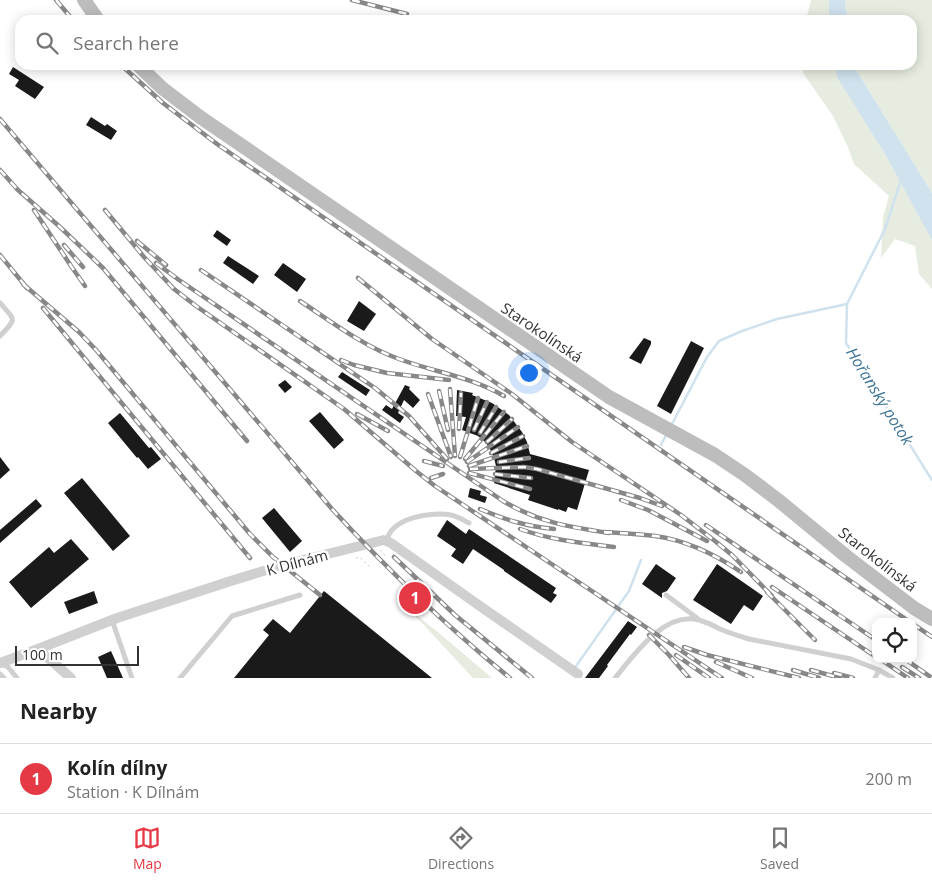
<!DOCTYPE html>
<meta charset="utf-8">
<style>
body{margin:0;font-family:"Open Sans",sans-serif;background:#f2f2f2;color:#222}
.controls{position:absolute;right:15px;bottom:15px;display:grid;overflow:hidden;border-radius:10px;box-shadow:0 2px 12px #0003}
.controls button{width:45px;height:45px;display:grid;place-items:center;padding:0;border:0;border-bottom:1px solid #e0e0e0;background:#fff;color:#222;font:25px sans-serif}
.scale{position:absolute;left:15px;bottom:12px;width:124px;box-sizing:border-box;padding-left:5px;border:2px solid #333;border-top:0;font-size:14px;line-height:18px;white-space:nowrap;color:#333;-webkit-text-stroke:4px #fff;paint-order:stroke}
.you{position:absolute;left:528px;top:372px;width:18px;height:18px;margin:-12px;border:4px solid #fff;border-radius:50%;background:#1a73e8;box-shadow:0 0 0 8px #1a73e833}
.badge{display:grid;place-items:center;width:32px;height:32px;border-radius:50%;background:#e63946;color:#fff;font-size:16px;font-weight:700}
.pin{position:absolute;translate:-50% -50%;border:2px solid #fff;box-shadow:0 1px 5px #0006}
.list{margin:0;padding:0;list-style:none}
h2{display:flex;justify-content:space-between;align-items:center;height:65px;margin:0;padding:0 20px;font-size:21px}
h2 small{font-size:16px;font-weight:400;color:#767676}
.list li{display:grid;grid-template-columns:32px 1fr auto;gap:15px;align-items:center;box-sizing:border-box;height:70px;padding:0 20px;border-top:1px solid #e0e0e0}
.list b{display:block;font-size:19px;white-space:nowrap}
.list p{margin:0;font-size:16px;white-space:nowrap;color:#767676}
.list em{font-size:16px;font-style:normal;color:#767676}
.icon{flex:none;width:28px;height:28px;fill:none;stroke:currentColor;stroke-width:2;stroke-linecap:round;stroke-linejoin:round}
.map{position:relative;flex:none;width:932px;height:678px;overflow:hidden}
.search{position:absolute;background:#fff;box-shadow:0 2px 12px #0003;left:15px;right:15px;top:15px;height:55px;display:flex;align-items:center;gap:12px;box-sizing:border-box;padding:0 18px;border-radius:15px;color:#767676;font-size:19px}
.sheet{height:135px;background:#fff}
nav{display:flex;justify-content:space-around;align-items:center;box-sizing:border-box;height:70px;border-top:1px solid #e0e0e0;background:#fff;font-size:14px;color:#767676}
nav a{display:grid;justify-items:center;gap:2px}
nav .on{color:#e63946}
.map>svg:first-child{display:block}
</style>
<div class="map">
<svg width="932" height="678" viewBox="0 0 932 678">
<rect width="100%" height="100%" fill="#fff"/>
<g fill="#e6ecdf">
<polygon points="811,0 829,0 829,20 806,20"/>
<polygon points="845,0 932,0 932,193 853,65 912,65 912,20 847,20"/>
<polygon points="803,65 835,65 838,77 885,154 930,234 932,240 932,289 919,274 915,246 895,239 881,258 883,217 889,196 854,164 847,145 833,116 803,73"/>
<polygon points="410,610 440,634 492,678 473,678"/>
</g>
<g fill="#cfe2ee">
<polygon points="829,0 845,0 847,20 829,20"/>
<polygon points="835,65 853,65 932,193 932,240 885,154 837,77"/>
</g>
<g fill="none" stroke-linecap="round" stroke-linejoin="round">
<g stroke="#cfe2ee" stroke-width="2.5">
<polyline points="901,180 885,229 847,304 846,343 932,480"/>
<polyline points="671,426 707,357 719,341 742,331 777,319 847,304"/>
<polyline points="661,445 667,433"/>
<polyline points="574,669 629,591 641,560"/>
</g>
</g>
<g fill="#1a1a1a">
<polygon points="13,67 44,87 35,99 15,86 19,80 9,74"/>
<polygon points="91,117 105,126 107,124 117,131 111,140 86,125"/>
<polygon points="217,230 231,240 227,246 213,236"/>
<polygon points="228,256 259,276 253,284 223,263"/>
<polygon points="283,263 306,279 297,292 274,275"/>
<polygon points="359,301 376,314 364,331 347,321"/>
<polygon points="644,338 651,341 651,344 641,364 629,358"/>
<polygon points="691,341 704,348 671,414 657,406"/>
<polygon points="342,372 370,390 366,396 338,377"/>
<polygon points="285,380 292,387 285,393 278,385"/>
<polygon points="405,385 410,387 409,389 420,400 413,408 404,400 398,413 404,417 400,423 382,410 386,405 392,409"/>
<polygon points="457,390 473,393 472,395 492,403 509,415 522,432 527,442 530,454 589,470 577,510 568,507 566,512 558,509 558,510 528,500 530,495 494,483 496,466 494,458 489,447 484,441 478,436 462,430 466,417 456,416"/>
<polygon points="320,412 344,440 334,449 309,421"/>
<polygon points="120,413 149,448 151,447 161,459 148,469 138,457 137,458 108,423"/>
<polygon points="0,457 10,470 0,479"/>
<polygon points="82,478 130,536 113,551 64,493"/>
<polygon points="470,488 481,491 480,495 487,497 485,503 468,497"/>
<polygon points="36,499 42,506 0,543 0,530"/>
<polygon points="274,508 302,541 290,552 262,518"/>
<polygon points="447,520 466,534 469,529 556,588 553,593 557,595 551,603 504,571 504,570 473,549 463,564 451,556 456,549 437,536"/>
<polygon points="71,539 89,559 31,608 9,582 49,547 54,553"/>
<polygon points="656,564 676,578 667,591 662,593 662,598 642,584"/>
<polygon points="717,564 763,596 753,611 744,605 731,624 693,600"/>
<polygon points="94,591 98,603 69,614 64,602"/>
<polygon points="324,591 432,678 234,678 269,635 263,630 273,619 290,633"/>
<polygon points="628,621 637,627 631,635 630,634 607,665 608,666 599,678 585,678"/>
<polygon points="111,651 123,678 107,678 98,657"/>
</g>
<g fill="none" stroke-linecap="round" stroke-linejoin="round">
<g stroke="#cdcdcd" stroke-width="1" stroke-dasharray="2.5 2.5" stroke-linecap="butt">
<polyline points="380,550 385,555 386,558"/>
<polyline points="356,557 357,558 361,558 371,568"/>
</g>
<g stroke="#d0d0d0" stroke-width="5">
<path d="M0,303C16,321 17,318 0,336"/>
<path d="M387,541C390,518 432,511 451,515C457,516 463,520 469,523"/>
<polyline points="666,595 697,618"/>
<polyline points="112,620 132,678"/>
<polyline points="1,664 8,667 17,678"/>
<polyline points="0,674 4,678"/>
<polyline points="180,678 232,616 300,595"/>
<path d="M615,678C634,655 664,611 699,620C706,622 713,625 720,629C729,633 739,636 749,639L851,659L879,670L893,678"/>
<polyline points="875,678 879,670"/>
</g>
<g stroke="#d0d0d0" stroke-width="10">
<polyline points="38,649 71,678"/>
<polyline points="0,663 38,649 117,618 234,580 283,565 384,540 391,543 477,604 578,674"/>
</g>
<g stroke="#bdbdbd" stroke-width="14">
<polyline points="84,0 98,20"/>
<polyline points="138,65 162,88 200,117 609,397 715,455 745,475 778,500 846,556 914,608 932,619"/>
</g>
<g stroke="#888" stroke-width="4.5">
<g id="rail">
<polyline points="56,0 73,20"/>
<polyline points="352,0 407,14"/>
<polyline points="121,65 163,103 217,144 910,622"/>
<path d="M0,119L332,509C388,570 446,626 510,678"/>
<polyline points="0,170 18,190 60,227 103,268 247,441"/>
<polyline points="34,210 71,266 85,286"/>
<polyline points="105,210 144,257 174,289 196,306 344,409 416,471 435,486 722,678"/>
<polyline points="137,241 166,265"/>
<polyline points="64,245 83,267"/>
<polyline points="0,255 27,288"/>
<path d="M156,263L179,280L503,501C538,522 569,527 609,533"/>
<polyline points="201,270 375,388 409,416 447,459"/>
<polyline points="358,278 432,339 512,394 572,442 681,515 715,541 732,555 772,596"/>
<polyline points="23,284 79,332 97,351 250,534 273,557 320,595"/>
<path d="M300,301C332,322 363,346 399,359C434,372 472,377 504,396"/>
<polyline points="43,308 250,558"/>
<polyline points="341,360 354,365 387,373 449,380"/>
<polyline points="450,389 455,456"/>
<polyline points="439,391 448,430"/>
<polyline points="428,394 451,457"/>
<polyline points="357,414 388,431"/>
<polyline points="459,429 461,393"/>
<polyline points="474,430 487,402"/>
<polyline points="480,433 496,407"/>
<polyline points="487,442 512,419"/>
<polyline points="491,453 523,436"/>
<polyline points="460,457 478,398"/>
<polyline points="465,459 504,412"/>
<polyline points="424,461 443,466"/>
<polyline points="467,462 518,427"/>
<polyline points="499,462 529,458"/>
<polyline points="469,466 527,446"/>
<polyline points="470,469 524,467 537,469 640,498 662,506"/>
<polyline points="469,473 530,489"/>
<polyline points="495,474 531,478"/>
<polyline points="431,478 443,474"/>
<polyline points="621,500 648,510 707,541"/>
<path d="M480,509C506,520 525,526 554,529"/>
<polyline points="706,525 876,640"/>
<path d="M520,529C550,540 582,543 614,547"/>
<path d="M604,532C621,533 638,534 655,536C685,540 716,555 741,572"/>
<polyline points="394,557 455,615 532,678"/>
<polyline points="772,587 876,657"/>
<polyline points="767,592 815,640"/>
<polyline points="913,624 932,637"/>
<polyline points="649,635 669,655 689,678"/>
<polyline points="684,647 707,655 799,678"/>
<polyline points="676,655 709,678"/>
<polyline points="880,659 908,678"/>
<polyline points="905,659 932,678"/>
<polyline points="716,662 752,678"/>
<polyline points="902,667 919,678"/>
<polyline points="793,670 819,678"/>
<polyline points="811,670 840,678"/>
<polyline points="834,673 853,678"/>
</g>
</g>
<use href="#rail" stroke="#fff" stroke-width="2.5" stroke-dasharray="8" stroke-linecap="butt"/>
</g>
<g text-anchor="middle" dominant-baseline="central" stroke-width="5" stroke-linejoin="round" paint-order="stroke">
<g font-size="15" fill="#333" stroke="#fff">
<text transform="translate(542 332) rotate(34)">Starokolínská</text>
<text transform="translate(878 559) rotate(38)">Starokolínská</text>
<text transform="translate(297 562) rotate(-15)">K Dílnám</text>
</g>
<g font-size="16" font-style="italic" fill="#3f7597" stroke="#fff">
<text transform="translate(880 396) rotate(58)">Hořanský potok</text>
</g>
</g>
</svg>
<div class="controls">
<button><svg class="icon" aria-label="locate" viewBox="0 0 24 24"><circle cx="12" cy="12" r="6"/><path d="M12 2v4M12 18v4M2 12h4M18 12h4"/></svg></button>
</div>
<div class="scale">100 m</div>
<div class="you"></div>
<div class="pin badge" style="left:415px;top:598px">1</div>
<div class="search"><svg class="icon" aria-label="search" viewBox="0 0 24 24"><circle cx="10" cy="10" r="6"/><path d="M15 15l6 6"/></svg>Search here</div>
</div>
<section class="sheet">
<h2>Nearby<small></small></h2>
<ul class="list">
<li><span class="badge">1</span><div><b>Kolín dílny</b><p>Station · K Dílnám</p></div><em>200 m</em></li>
</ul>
</section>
<nav>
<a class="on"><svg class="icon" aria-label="map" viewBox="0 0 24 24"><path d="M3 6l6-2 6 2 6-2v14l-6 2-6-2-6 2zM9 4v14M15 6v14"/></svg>Map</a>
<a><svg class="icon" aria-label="directions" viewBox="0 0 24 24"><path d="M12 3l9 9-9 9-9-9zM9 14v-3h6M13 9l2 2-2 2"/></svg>Directions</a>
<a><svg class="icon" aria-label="saved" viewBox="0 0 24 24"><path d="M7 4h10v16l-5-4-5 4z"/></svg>Saved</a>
</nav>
